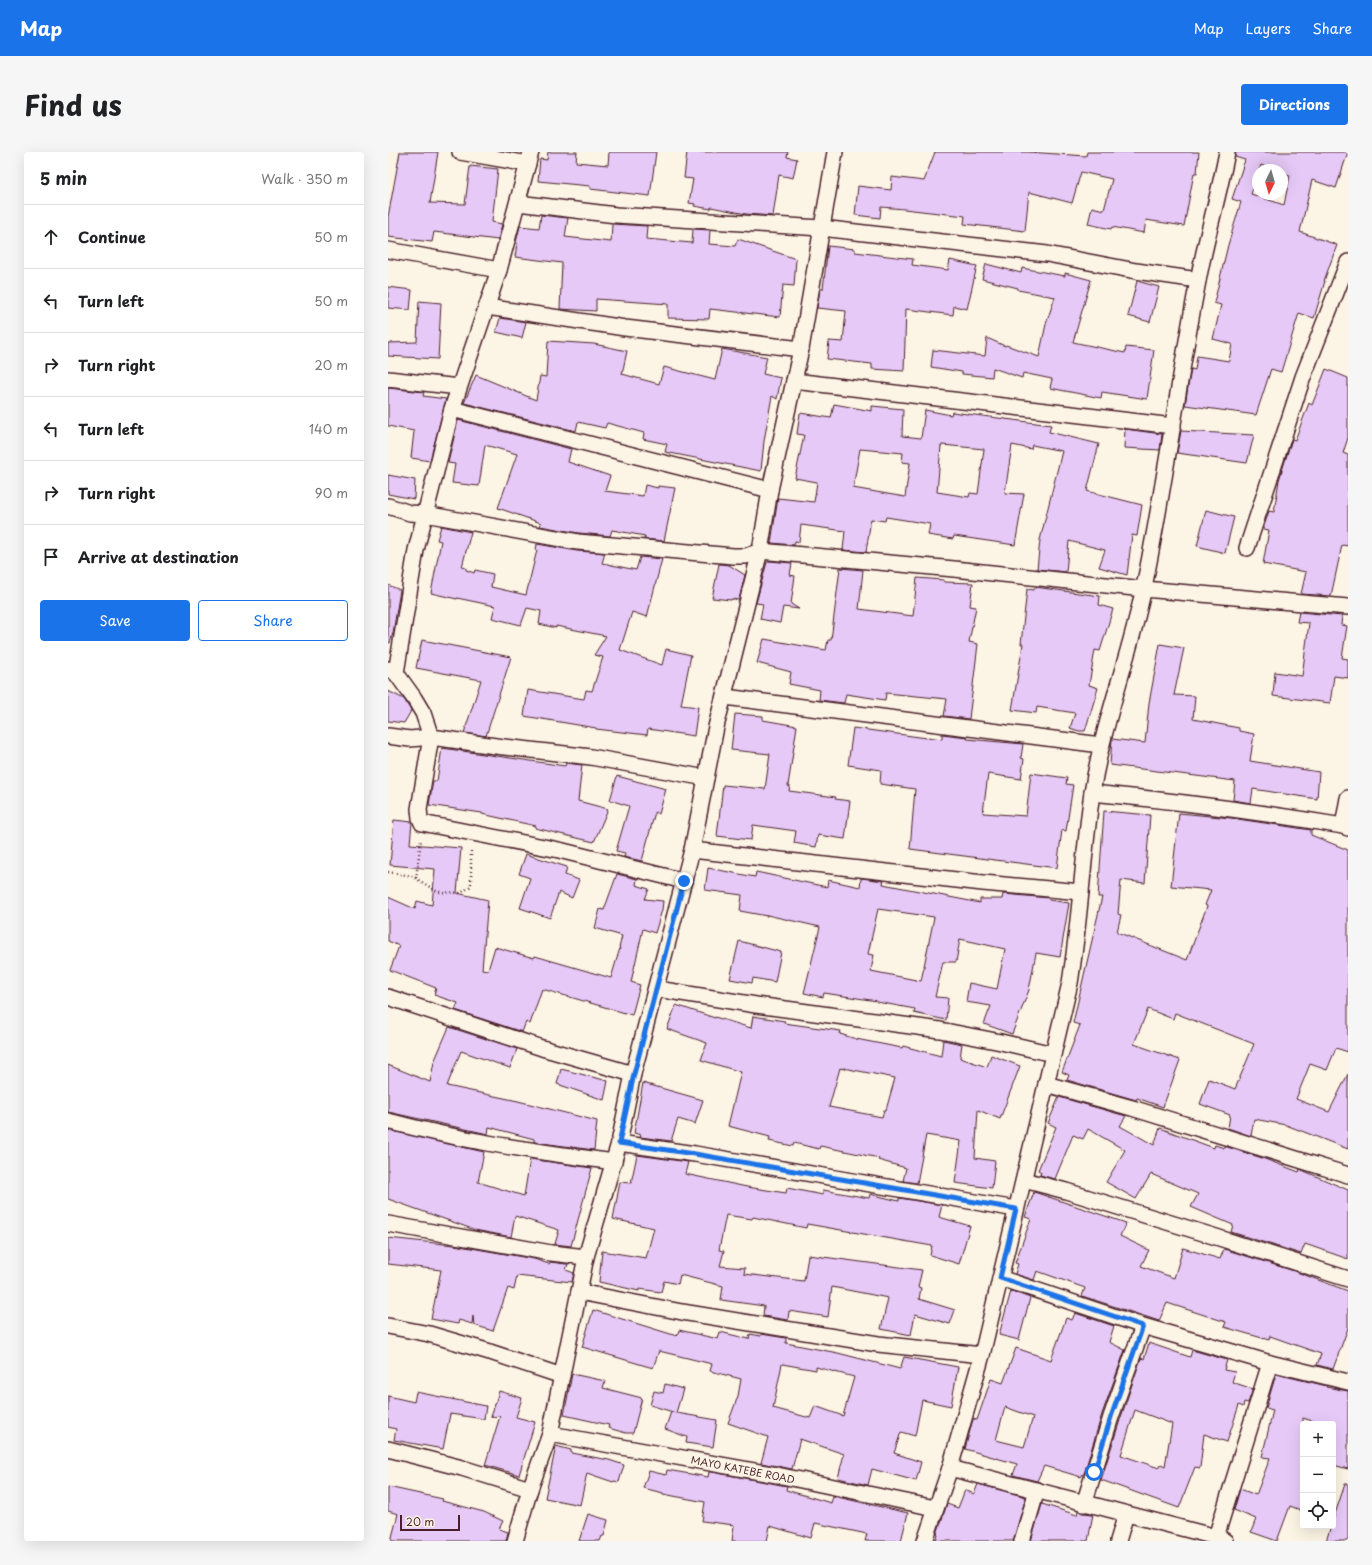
<!DOCTYPE html>
<meta charset="utf-8">
<style>
body{margin:0;font-family:"Playpen Sans",sans-serif;background:#f6f6f6;color:#202124}
.controls{position:absolute;right:12px;bottom:12px;display:grid;overflow:hidden;border-radius:4px;box-shadow:0 4px 16px #0002}
.controls button{width:36px;height:36px;display:grid;place-items:center;padding:0;border:0;border-bottom:1px solid #e0e0e0;background:#fff;color:#202124;font:20px sans-serif}
.compass{position:absolute;left:864px;top:12px;width:36px;height:36px;border-radius:50%;background:#fff;box-shadow:0 4px 16px #0002;rotate:185deg}
.scale{position:absolute;left:12px;bottom:10px;width:60px;box-sizing:border-box;padding-left:4px;border:2px solid #4a1f2b;border-top:0;font-size:11px;line-height:14px;white-space:nowrap;color:#4a1f2b;-webkit-text-stroke:3px #fcf5e5;paint-order:stroke}
.stop{position:absolute;width:12px;height:12px;margin:-9px;border:3px solid #1a73e8;border-radius:50%;background:#fff}
.stop.end{background:#1a73e8;border-color:#fff;box-shadow:0 1px 4px #0008}
.list{margin:0;padding:0;list-style:none}
h2{display:flex;justify-content:space-between;align-items:center;height:52px;margin:0;padding:0 16px;font-size:17px}
h2 small{font-size:13px;font-weight:400;color:#757577}
.list li{display:grid;grid-template-columns:26px 1fr auto;gap:12px;align-items:center;box-sizing:border-box;height:64px;padding:0 16px;border-top:1px solid #e0e0e0}
.list b{display:block;font-size:15px;white-space:nowrap}
.list em{font-size:13px;font-style:normal;color:#757577}
.actions{display:flex;gap:8px;padding:12px 16px}
.actions a{flex:1;padding:9px 0;border:1px solid #1a73e8;border-radius:4px;text-align:center;font-size:14px;color:#1a73e8}
.actions .main{background:#1a73e8;color:#fff}
.icon{flex:none;width:22px;height:22px;fill:none;stroke:currentColor;stroke-width:2;stroke-linecap:round;stroke-linejoin:round}
.map{position:relative;flex:none;width:960px;height:1389px;overflow:hidden;border-radius:4px}
header{display:flex;align-items:center;gap:24px;box-sizing:border-box;height:56px;padding:0 20px;background:#1a73e8;color:#fff}
header strong{font-size:19px}
nav{display:flex;gap:22px;margin-inline-start:auto;font-size:14px}
.intro{display:flex;align-items:center;justify-content:space-between;box-sizing:border-box;height:96px;padding:0 24px}
h1{margin:0;font-size:28px}
.button{padding:10px 18px;border-radius:4px;background:#1a73e8;color:#fff;font-size:14px;font-weight:700}
main{display:flex;gap:24px;padding:0 24px}
aside{flex:1;background:#fff;border-radius:4px;box-shadow:0 4px 16px #0002}
.map>svg:first-child{display:block}
</style>
<header>
<strong>Map</strong>
<nav><a>Map</a><a>Layers</a><a>Share</a></nav>
</header>
<div class="intro"><h1>Find us</h1><a class="button">Directions</a></div>
<main>
<aside>
<h2>5 min<small>Walk · 350 m</small></h2>
<ul class="list">
<li><svg class="icon" aria-label="ahead" viewBox="0 0 24 24"><path d="M12 20V5M6 11l6-6 6 6"/></svg><div><b>Continue</b></div><em>50 m</em></li>
<li><svg class="icon" aria-label="left" viewBox="0 0 24 24"><path d="M17 20v-9H6M10 6l-5 5 5 5"/></svg><div><b>Turn left</b></div><em>50 m</em></li>
<li><svg class="icon" aria-label="right" viewBox="0 0 24 24"><path d="M7 20v-9h11M14 6l5 5-5 5"/></svg><div><b>Turn right</b></div><em>20 m</em></li>
<li><svg class="icon" aria-label="left" viewBox="0 0 24 24"><path d="M17 20v-9H6M10 6l-5 5 5 5"/></svg><div><b>Turn left</b></div><em>140 m</em></li>
<li><svg class="icon" aria-label="right" viewBox="0 0 24 24"><path d="M7 20v-9h11M14 6l5 5-5 5"/></svg><div><b>Turn right</b></div><em>90 m</em></li>
<li><svg class="icon" aria-label="arrive" viewBox="0 0 24 24"><path d="M6 21V4h12l-3 4 3 4H6"/></svg><div><b>Arrive at destination</b></div></li>
</ul>
<div class="actions"><a class="main">Save</a><a>Share</a></div>
</aside>
<div class="map">
<svg width="960" height="1389" viewBox="0 0 960 1389">
<rect width="100%" height="100%" fill="#fcf5e5"/>
<filter id="ink" filterUnits="userSpaceOnUse"><feTurbulence type="fractalNoise" baseFrequency=".025" numOctaves="2"/><feDisplacementMap in="SourceGraphic" scale="8" xChannelSelector="R" yChannelSelector="G"/><feConvolveMatrix kernelMatrix="1 2 1 2 8 2 1 2 1" color-interpolation-filters="sRGB"/></filter>
<g filter="url(#ink)">
<g fill="#e6c9f7" stroke="#4a1f2b" fill-rule="evenodd">
<polygon points="12,0 50,0 42,51 77,52 82,14 110,17 104,70 114,72 110,88 46,80 44,90 0,85 0,65"/>
<polygon points="160,0 189,0 188,10 220,13 221,0 268,0 262,44 202,37 202,34 150,29 152,7 159,8"/>
<polygon points="299,0 400,0 399,5 409,7 405,26 391,23 385,64 358,62 323,55 323,57 306,54 307,52 301,51 305,27 296,26"/>
<polygon points="547,0 640,0 698,4 699,0 811,0 809,21 806,21 796,74 758,68 756,81 724,75 723,77 700,72 704,55 716,58 724,27 693,20 684,51 641,40 637,79 576,72 577,64 516,57 493,55 492,66 467,63 470,34 503,38 504,25 536,29"/>
<path d="M848,0H960L948,36L924,28L912,80L949,93L936,129H937L926,166L911,161L893,220L883,217L868,263L797,253L803,217L807,218L809,204L841,209L844,192L825,187L833,153L826,151L840,93L853,50L844,47L857,8L847,5ZM873,13L886,18H894V21L902,23L896,53L863,42Z"/>
<polygon points="153,63 180,66 177,85 223,90 224,72 259,74 258,87 304,91 305,77 322,78 321,92 347,94 350,87 408,107 406,134 395,133 392,165 322,157 321,167 280,166 280,152 208,147 208,159 172,157 174,111 127,105 129,91 128,90 132,74 151,76"/>
<polygon points="440,94 467,97 467,100 525,107 524,113 560,118 562,108 589,114 579,157 566,154 565,163 518,157 516,219 484,217 484,212 439,207 441,189 455,190 458,159 429,156 432,137 435,137"/>
<polygon points="598,112 633,121 634,116 677,124 677,121 703,128 685,190 737,201 738,195 766,198 759,247 714,240 713,246 662,236 664,227 635,221 634,226 605,216 604,225 574,222 574,220 543,215 545,198 597,204 599,186 617,194 618,193 651,205 658,172 667,145 630,138 630,136 594,127"/>
<polygon points="749,129 771,135 762,170 740,164"/>
<polygon points="0,135 24,138 22,158 0,156"/>
<polygon points="31,149 53,151 50,207 0,204 0,191 29,190"/>
<polygon points="112,166 138,170 134,186 108,180"/>
<polygon points="160,189 206,192 239,199 234,222 271,232 276,215 327,228 334,197 379,205 375,222 393,226 389,247 384,244 376,289 373,319 277,300 279,292 255,287 256,281 219,271 217,276 190,270 188,279 76,251 88,223 148,248 152,224 158,225"/>
<polygon points="938,217 960,226 960,286 955,301 960,303 960,394 954,393 943,444 913,442 918,420 875,412 881,378 875,377 881,359 886,360 891,328 904,287 907,288 921,251 924,253"/>
<polygon points="0,236 36,240 35,244 58,247 42,309 23,306 26,279 0,274"/>
<path d="M446,252L484,259V254L515,257L514,284L533,286L537,258L563,263L564,260L663,273L661,280L711,292L699,339L754,353L749,384L744,383L739,423L711,415L717,398L681,389L678,420L649,417L652,388L674,299L644,293L643,297L624,293L617,341L636,342L627,393L566,384L565,387L540,383L542,372L498,365L497,369L483,367L478,400L455,398L457,379L413,373L411,390L407,389L406,393L383,391L390,346L426,350L429,330L407,326L416,283L409,282L412,261L443,266ZM554,293L596,297L590,342L582,341L581,345L549,340L553,294H554ZM472,297L515,301L514,310L522,311L517,345L465,336Z"/>
<polygon points="70,268 183,297 180,310 222,324 217,339 255,344 257,333 270,336 270,334 287,336 276,389 256,387 257,384 224,378 222,384 191,381 152,374 153,371 110,356 129,302 97,293 91,334 64,331 67,312 60,311"/>
<polygon points="737,277 774,282 772,298 736,296"/>
<polygon points="793,279 866,283 859,311 789,301"/>
<polygon points="0,323 27,328 26,347 0,342"/>
<polygon points="818,358 846,365 837,401 809,394"/>
<polygon points="53,374 83,380 74,415 78,416 78,418 86,421 87,418 105,422 103,435 138,443 149,398 148,398 149,392 189,399 217,401 214,411 248,418 252,405 274,407 259,465 244,460 232,498 274,513 278,497 303,503 293,553 310,555 306,584 260,577 259,583 208,577 208,576 136,564 140,538 196,547 198,538 204,539 215,505 206,503 218,484 168,474 168,476 151,472 153,459 139,456 133,473 104,466 107,454 69,446 69,447 43,441 53,389 49,388"/>
<polygon points="381,409 404,411 402,423 407,424 403,452 411,457 395,455 392,471 372,467 375,452 368,451 379,410 381,410"/>
<polygon points="331,412 341,413 357,423 351,448 343,447 343,448 324,446"/>
<polygon points="452,416 475,418 471,457 525,464 529,426 556,428 556,430 585,431 582,454 588,455 581,490 590,492 581,567 556,564 559,547 498,541 497,548 458,542 456,551 431,548 432,538 401,532 403,520 369,511 376,487 438,498 440,488 443,488"/>
<polygon points="0,433 12,438 5,481 2,491 0,490"/>
<polygon points="647,435 712,444 711,453 725,457 712,499 707,498 701,533 710,536 697,579 691,579 682,576 687,561 649,555 648,561 624,558 635,492 633,492 639,437 646,438"/>
<polygon points="911,460 954,464 953,473 959,474 954,506 960,507 960,526 946,524 942,551 885,544 887,520 914,524 921,471 909,470"/>
<polygon points="34,488 123,505 98,584 76,581 93,528 28,516"/>
<polygon points="772,492 796,496 786,543 807,544 805,567 851,576 851,579 866,582 862,609 931,620 929,647 865,637 863,651 845,648 847,629 722,613 724,587 757,591 761,551"/>
<polygon points="0,539 16,547 23,559 16,571 0,569"/>
<polygon points="347,562 375,564 375,568 409,574 400,634 402,634 401,639 448,645 447,647 462,649 457,687 430,683 428,695 406,691 408,679 365,673 363,688 329,684 335,633 377,637 382,602 343,598"/>
<polygon points="465,576 539,586 540,585 554,587 554,582 579,585 579,587 635,592 633,606 636,607 633,627 600,622 595,661 638,664 643,621 679,626 678,632 685,633 678,679 674,678 669,716 522,697 527,637 492,632 493,618 460,613"/>
<polygon points="54,596 177,614 178,611 194,613 190,649 220,657 206,690 147,676 148,674 94,662 94,661 41,653 45,629 49,629"/>
<polygon points="229,624 278,637 271,662 267,660 254,709 236,705 237,701 228,699 241,654 222,648"/>
<polygon points="716,659 762,663 757,731 733,728 730,762 733,763 729,780 799,808 819,754 817,753 823,738 783,734 791,661 843,666 923,678 923,683 960,698 960,900 948,896 939,918 922,912 908,947 941,960 960,922 960,997 898,973 866,967 863,984 840,976 842,963 812,952 821,927 847,937 866,892 787,861 785,867 760,857 746,892 792,908 775,955 749,946 748,948 679,928 681,923 674,920 692,873 685,871 714,745 710,745"/>
<polygon points="6,668 24,670 22,692 73,696 69,741 100,748 94,817 100,818 107,795 146,806 147,804 223,826 232,796 231,796 234,784 207,776 212,757 216,758 229,722 249,727 248,733 261,737 257,747 275,749 274,758 267,781 255,777 243,830 252,833 244,863 154,837 142,872 138,870 134,880 67,858 70,851 46,843 48,836 2,818 11,794 0,789 0,745 27,757 29,749 44,753 47,717 2,713"/>
<polygon points="138,702 179,715 177,723 191,728 184,746 171,740 162,766 132,756 142,726 131,722"/>
<path d="M320,716L367,725L368,720L439,735L440,728L472,735L473,726L496,729L495,732L592,751V747H614L615,742L661,746V748L681,751L672,805L648,801L641,838L624,882L596,872L603,854L578,850L581,831L609,837L617,797L572,787L568,810H555L547,845L560,846L558,868L526,861L527,857L489,850V849L436,841L435,845L416,841L432,775L379,763V764L352,759L354,743L317,738ZM490,757L546,765L533,829L483,819L486,803L480,802Z"/>
<polygon points="351,789 393,800 387,830 365,826 364,831 342,827"/>
<path d="M288,853L327,866V865L363,876L365,864L397,869L396,871L453,879L452,882L468,887L514,896L515,894L553,904L555,888L574,892L572,906L599,915L603,903L632,914L612,967L590,958L587,1006L607,1009L604,1036L567,1031L573,989L538,983L529,1031L515,1029L518,1016L490,1008L491,1006L432,994L431,997L406,991L405,994L381,989L382,985L340,974L353,920L313,908L319,891L279,877ZM452,916L455,917V916L507,926L498,958H496L494,965L441,955Z"/>
<polygon points="61,875 129,897 122,916 73,899 59,934 130,949 209,969 206,998 146,990 146,987 101,975 100,982 0,960 0,913 42,930 46,910"/>
<polygon points="173,917 220,929 216,948 169,932"/>
<polygon points="255,931 315,948 307,972 290,967 283,989 252,985 253,983 246,981"/>
<polygon points="671,945 738,964 732,974 766,993 772,976 826,996 827,993 836,996 836,994 874,1006 911,1020 912,1017 914,1018 960,1038 960,1107 917,1092 913,1102 843,1080 845,1073 803,1055 810,1042 763,1022 748,1047 718,1030 737,998 700,977 695,987 685,983 667,1027 652,1023 653,1020 650,1018 668,975 660,971"/>
<polygon points="0,978 96,1000 90,1030 136,1044 142,1007 204,1016 183,1094 167,1092 171,1078 127,1064 123,1085 87,1078 0,1047"/>
<polygon points="249,1003 300,1010 297,1022 359,1035 398,1041 399,1036 435,1043 435,1038 481,1046 482,1042 511,1049 511,1046 554,1053 551,1065 582,1074 571,1112 542,1103 544,1094 419,1072 418,1076 365,1065 364,1067 338,1063 331,1098 336,1099 332,1114 357,1116 356,1122 416,1129 420,1103 534,1118 530,1135 533,1136 531,1147 567,1158 562,1172 527,1162 523,1183 493,1177 500,1146 444,1135 440,1165 401,1159 400,1168 375,1164 376,1154 333,1148 335,1134 292,1123 290,1132 276,1129 273,1140 251,1137 251,1139 211,1130 214,1099 258,1106 266,1076 225,1067 232,1030 243,1031"/>
<polygon points="646,1040 738,1071 732,1084 761,1098 753,1114 786,1126 795,1096 832,1107 836,1097 906,1119 960,1139 960,1176 945,1217 929,1213 933,1202 882,1184 881,1188 836,1175 838,1170 779,1151 771,1169 694,1144 697,1136 649,1119 646,1128 627,1122 630,1112 627,1111 643,1067 637,1065"/>
<polygon points="0,1086 66,1093 146,1107 161,1112 162,1110 178,1112 180,1112 178,1118 186,1121 184,1130 129,1124 126,1138 120,1136 105,1179 86,1173 85,1164 84,1172 71,1168 70,1172 43,1167 53,1118 0,1112"/>
<polygon points="623,1139 642,1146 631,1188 611,1183"/>
<path d="M205,1158L289,1184L291,1178L330,1187L332,1180L361,1187L362,1182L373,1184V1182L398,1186V1191L450,1201L512,1217L516,1205L570,1215L563,1254L534,1248L527,1284L513,1280L506,1301L533,1310L528,1329L484,1317L480,1333L450,1326L456,1302L412,1287L404,1317L373,1311L380,1285L340,1271L350,1244L353,1227L322,1219L324,1212L271,1199L265,1216L194,1195ZM394,1212L428,1218V1215L466,1225L455,1264L427,1254L422,1266L385,1256Z"/>
<path d="M687,1161L726,1174L721,1190L737,1198L714,1262L696,1322H695L693,1325L656,1314L649,1329L625,1323L629,1312L577,1297L585,1267L589,1268L603,1227L615,1231L628,1196L663,1208L678,1166L684,1168ZM617,1255L645,1265L636,1295L608,1288Z"/>
<path d="M761,1191L802,1205L804,1198L839,1208L836,1218L847,1220L844,1230L865,1237L860,1251L856,1250L855,1255L851,1253L839,1290L816,1282L812,1316L807,1315L791,1356L713,1328L732,1268L753,1206L756,1207ZM747,1258L784,1272L777,1314L773,1312L771,1316L733,1303Z"/>
<polygon points="184,1222 217,1229 215,1236 254,1246 245,1281 238,1281 220,1276 221,1273 176,1263"/>
<polygon points="888,1222 939,1234 938,1235 960,1239 960,1317 945,1313 945,1272 934,1272 915,1266 915,1359 902,1354 889,1389 863,1380 868,1367 846,1358 852,1337 868,1343 882,1306 874,1305 885,1258 878,1256"/>
<polygon points="277,1232 295,1237 288,1261 262,1253 266,1239 275,1241"/>
<polygon points="111,1239 134,1246 128,1265 147,1270 131,1323 97,1313 112,1264 103,1265"/>
<polygon points="28,1240 98,1254 96,1267 62,1262 55,1297 6,1288 8,1277 0,1275 0,1244 26,1250"/>
<polygon points="283,1260 329,1268 325,1295 298,1291 299,1285 277,1277"/>
<polygon points="168,1294 183,1298 183,1301 221,1308 236,1313 231,1330 226,1329 225,1330 199,1321 192,1353 157,1346"/>
<polygon points="279,1318 320,1325 321,1320 324,1320 399,1334 398,1338 443,1351 445,1344 520,1361 513,1389 477,1389 479,1382 427,1371 423,1386 382,1374 379,1389 344,1389 346,1373 314,1369 317,1350 275,1342 275,1341 255,1336 261,1319 278,1323"/>
<polygon points="590,1332 638,1345 625,1389 548,1389 550,1383 549,1382 559,1352 570,1356 577,1338 586,1342"/>
<polygon points="957,1332 960,1332 960,1389 938,1389 943,1374 945,1374 945,1368"/>
<polygon points="0,1335 55,1347 54,1349 96,1360 115,1369 111,1377 120,1380 118,1389 3,1389 10,1362 0,1359"/>
<polygon points="654,1352 689,1363 690,1358 694,1361 705,1362 700,1389 643,1389"/>
<polygon points="200,1362 220,1368 216,1384 214,1384 212,1389 191,1389"/>
</g>
<g fill="none" stroke-linecap="round" stroke-linejoin="round">
<g stroke="#4a1f2b" stroke-width="18">
<g id="minor">
<polyline points="72,0 140,12"/>
<polyline points="143,0 111,118 64,257 382,338"/>
<polyline points="130,51 228,63 433,76 659,102 748,119 810,128"/>
<polyline points="0,98 111,118"/>
<polyline points="99,155 237,176 413,197"/>
<polyline points="0,227 71,235"/>
<polyline points="406,229 785,274"/>
<polyline points="0,354 22,361 37,362 190,390 345,404 358,404 372,399 566,417 756,437 960,455"/>
<polyline points="859,396 915,225 960,110"/>
<polyline points="0,517 8,521 26,546 35,561 43,585 31,657 32,666 34,671 171,698 296,729"/>
<polyline points="8,521 28,398 64,257"/>
<polyline points="337,545 713,593"/>
<polyline points="0,584 22,587 43,585 108,594 203,605 318,626"/>
<path d="M704,641C789,649 872,660 955,674L960,676"/>
<polyline points="955,674 960,646"/>
<polyline points="304,698 595,731 693,740"/>
<polyline points="269,837 368,853 552,878 613,890 665,902"/>
<polyline points="0,845 154,896 245,922"/>
<polyline points="658,932 744,956 960,1023"/>
<path d="M0,969C74,989 150,1000 226,1010"/>
<polyline points="231,991 307,1002 628,1057"/>
<polyline points="636,1028 678,1039 825,1084 960,1127"/>
<polyline points="0,1072 163,1101 198,1105"/>
<polyline points="612,1126 755,1174 882,1211 960,1230"/>
<polyline points="191,1140 294,1160 490,1192 594,1203"/>
<polyline points="0,1174 41,1182 102,1200 174,1224"/>
<polyline points="162,1282 389,1323 547,1356"/>
<polyline points="0,1297 74,1316 142,1337"/>
<polyline points="562,1316 828,1385 837,1389"/>
<polyline points="696,1352 723,1265 755,1174"/>
<polyline points="828,1385 882,1211"/>
<polyline points="127,1389 142,1337 162,1282 198,1105 231,991 245,922 304,698 328,575 372,399 382,338 413,197 447,0"/>
<path d="M537,1389L562,1316L594,1203L682,831C692,768 695,704 704,641C715,570 742,504 756,435C777,333 790,230 810,129C818,86 831,43 839,0"/>
<polyline points="634,1389 649,1338"/>
<polyline points="730,1389 738,1362"/>
</g>
</g>
<g stroke="#4a1f2b" stroke-width="2.5" stroke-dasharray="1 3" stroke-linecap="butt">
<polyline points="0,720 24,724 50,740 73,741 83,734 83,698"/>
<polyline points="28,726 33,688"/>
</g>
<use href="#minor" stroke="#fcf5e5" stroke-width="15"/>
</g>
</g>
<g fill="none" stroke-linecap="round" stroke-linejoin="round" filter="url(#ink)">
<polyline stroke="#1a73e8" stroke-width="5" points="296,729 246,922 231,991 307,1002 628,1057 612,1126 755,1174 723,1265 706,1320"/>
</g>
<g text-anchor="middle" dominant-baseline="central" stroke-width="4" stroke-linejoin="round" paint-order="stroke">
<g font-size="10" fill="#4a1f2b" stroke="#fcf5e5">
<text transform="translate(355 1317) rotate(11)">MAYO KATEBE ROAD</text>
</g>
</g>
</svg>
<div class="controls">
<button>+</button>
<button>−</button>
<button><svg class="icon" aria-label="locate" viewBox="0 0 24 24"><circle cx="12" cy="12" r="6"/><path d="M12 2v4M12 18v4M2 12h4M18 12h4"/></svg></button>
</div>
<svg class="compass" viewBox="-18 -18 36 36"><path d="M0-13l5 13h-10z" fill="#e53935"/><path d="M0 13l5-13h-10z" fill="#757577"/></svg>
<div class="scale">20 m</div>
<div class="stop" style="left:706px;top:1320px"></div>
<div class="stop end" style="left:296px;top:729px"></div>
</div>
</main>
